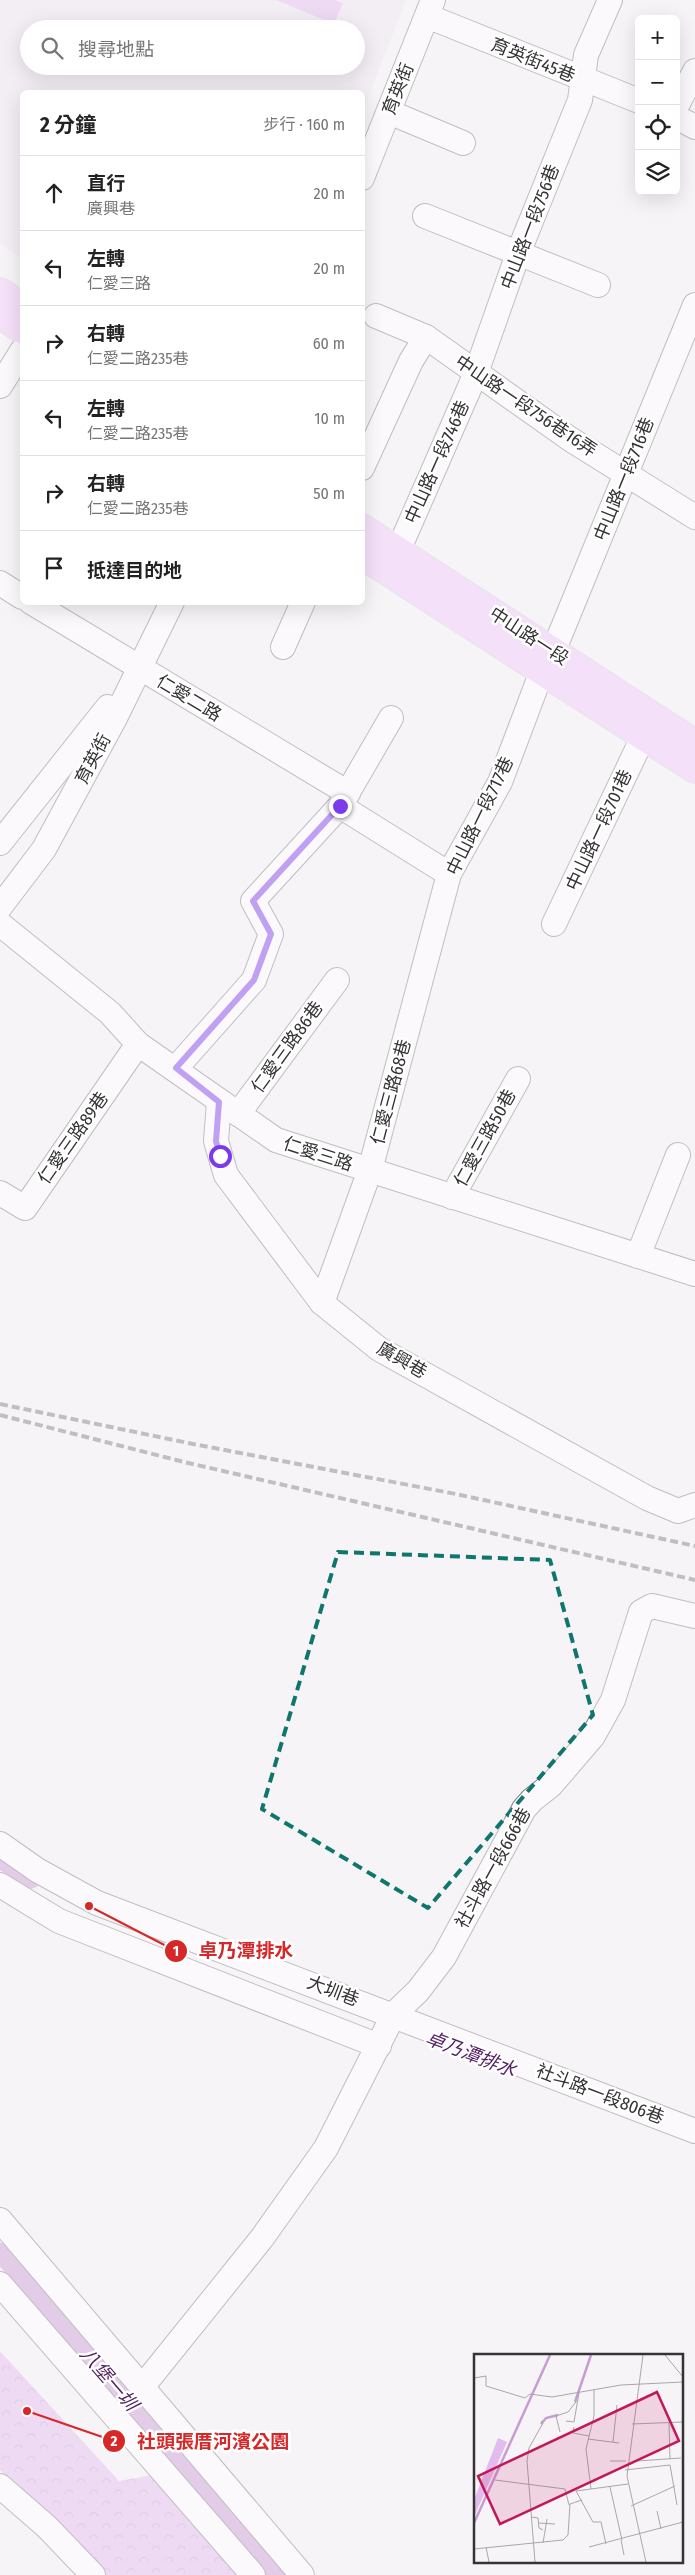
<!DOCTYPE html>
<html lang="zh-TW">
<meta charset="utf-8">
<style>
body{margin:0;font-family:"Fira Sans Condensed","Noto Sans TC",sans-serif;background:#f6f6f6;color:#222}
.controls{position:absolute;right:15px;top:15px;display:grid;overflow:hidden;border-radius:8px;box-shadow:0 5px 20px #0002}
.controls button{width:45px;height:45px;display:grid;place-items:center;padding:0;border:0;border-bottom:1px solid #e0e0e0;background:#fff;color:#222;font:25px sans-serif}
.stop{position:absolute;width:15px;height:15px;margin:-11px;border:4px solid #7c3aed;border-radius:50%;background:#fff}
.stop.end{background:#7c3aed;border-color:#fff;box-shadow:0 1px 5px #0008}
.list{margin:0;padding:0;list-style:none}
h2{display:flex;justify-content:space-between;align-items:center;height:65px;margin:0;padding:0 20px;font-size:21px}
h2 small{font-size:16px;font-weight:400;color:#767676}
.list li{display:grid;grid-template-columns:32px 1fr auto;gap:15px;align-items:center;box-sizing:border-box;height:75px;padding:0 20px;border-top:1px solid #e0e0e0}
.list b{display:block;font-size:19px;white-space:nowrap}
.list p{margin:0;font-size:16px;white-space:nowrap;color:#767676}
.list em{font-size:16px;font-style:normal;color:#767676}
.icon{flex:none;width:28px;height:28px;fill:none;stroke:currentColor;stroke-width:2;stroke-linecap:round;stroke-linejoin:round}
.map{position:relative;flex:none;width:695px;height:2575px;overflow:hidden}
.search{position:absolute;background:#fff;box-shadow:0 5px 20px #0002;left:20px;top:20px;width:345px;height:55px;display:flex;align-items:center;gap:12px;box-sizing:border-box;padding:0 18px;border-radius:28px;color:#767676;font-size:19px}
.panel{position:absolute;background:#fff;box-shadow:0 5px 20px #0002;left:20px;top:90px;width:345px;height:515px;border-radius:8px}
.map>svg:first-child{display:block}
</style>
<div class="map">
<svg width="695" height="2575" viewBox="0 0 695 2575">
<defs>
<pattern id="park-crowns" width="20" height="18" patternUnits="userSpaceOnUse" patternTransform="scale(1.25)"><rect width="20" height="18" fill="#e2bcee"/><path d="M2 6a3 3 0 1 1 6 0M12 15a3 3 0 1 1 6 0" fill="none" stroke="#c2a2cd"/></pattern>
</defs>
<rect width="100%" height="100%" fill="#f7f4f8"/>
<path fill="#eee6f0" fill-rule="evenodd" d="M0,0H406L363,111L362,92H22V258L0,244ZM29,29H356V66H29Z"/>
<polygon fill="url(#park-crowns)" points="0,2351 119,2481 152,2475 236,2575 102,2575 0,2470"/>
<polygon fill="#e2bcee" points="276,0 335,0 343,3 334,24"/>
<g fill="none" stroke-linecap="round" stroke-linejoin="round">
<g stroke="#c79cd5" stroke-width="19">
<polyline points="0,1859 31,1879"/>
<polyline points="0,2252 276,2575"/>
</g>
<g stroke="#7e7c7f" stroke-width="26">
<g id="minor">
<polyline points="427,16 639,101"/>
<polyline points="676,107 695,71"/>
<polyline points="389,112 463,143"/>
<polyline points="676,117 695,127"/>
<polyline points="362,178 433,0"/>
<polyline points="425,216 598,285"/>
<polyline points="376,316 426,337 570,439 695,517"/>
<polyline points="0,386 22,351"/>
<polyline points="362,468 411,361 426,337"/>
<polyline points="398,551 476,373 519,251 580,100 586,55 610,0"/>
<polyline points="0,583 22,597"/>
<polyline points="31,602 348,793"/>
<polyline points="283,647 303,602"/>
<polyline points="340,806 449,874"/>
<polyline points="0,843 108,707"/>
<polyline points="0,907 44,849 115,718 172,602"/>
<polyline points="0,924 110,1013 138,1044 276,1140 695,1274"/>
<polyline points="554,924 643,737"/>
<polyline points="176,1068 254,980 271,934 253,901 340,806 391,718"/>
<polyline points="219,1102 216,1141 226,1175 322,1303 379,1349 647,1498 678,1511 695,1505"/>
<polyline points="238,1114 337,980"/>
<polyline points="0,1193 25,1208 138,1044"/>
<polyline points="452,1197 518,1079"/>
<polyline points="638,1256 678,1155"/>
<polyline points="322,1303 370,1170 449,874 500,782 542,671 553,652 695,305"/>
<polyline points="0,1844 37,1870 97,1903 695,2131"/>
<polyline points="0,1885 59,1921 379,2046"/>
<polyline points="0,2220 302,2575"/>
<polyline points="0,2284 253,2575"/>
<polyline points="143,2386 262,2238 326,2148 394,2014 418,1991 444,1957 524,1809 532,1800 551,1785 593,1736 613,1700 641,1612 652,1606 695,1616"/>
<polyline points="0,2486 47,2527 93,2575"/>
</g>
</g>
<g stroke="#d3d2d3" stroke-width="30">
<g id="major">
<polyline points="0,292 22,307"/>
<polyline points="0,314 22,329"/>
<polyline points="362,528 695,744"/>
<polyline points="362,555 695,769"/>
</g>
</g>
<use href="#minor" stroke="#fff" stroke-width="24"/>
<use href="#major" stroke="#efc8fb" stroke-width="28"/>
<g stroke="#7f7d80" stroke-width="4" stroke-dasharray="8 4" stroke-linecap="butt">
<polyline points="0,1404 193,1444 456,1494 695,1546"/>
<polyline points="0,1415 184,1462 695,1580"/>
</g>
</g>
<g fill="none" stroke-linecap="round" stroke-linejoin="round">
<polyline stroke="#7c3aed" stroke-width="6" points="220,1156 216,1141 219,1102 176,1068 254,980 271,934 253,901 340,806"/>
</g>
<path d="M0 0H695V2575H0ZM338,1552L550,1560L593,1715L428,1908L262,1809Z" fill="#f7f4f8" fill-opacity=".55" fill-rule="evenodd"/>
<path fill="none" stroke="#0f766e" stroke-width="4" stroke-dasharray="10 6" stroke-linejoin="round" d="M338,1552L550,1560L593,1715L428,1908L262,1809Z"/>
<g text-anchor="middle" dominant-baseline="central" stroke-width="5" stroke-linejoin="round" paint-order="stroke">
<g font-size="18" fill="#353435" stroke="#fff">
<text transform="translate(533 60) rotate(22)">育英街45巷</text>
<text transform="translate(398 89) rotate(-68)">育英街</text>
<text transform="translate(530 227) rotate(-69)">中山路一段756巷</text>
<text transform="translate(526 406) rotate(34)">中山路一段756巷16弄</text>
<text transform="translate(437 462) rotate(-66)">中山路一段746巷</text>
<text transform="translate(624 479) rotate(-68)">中山路一段716巷</text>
<text transform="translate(529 636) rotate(33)">中山路一段</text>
<text transform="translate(189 698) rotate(31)">仁愛二路</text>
<text transform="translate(93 759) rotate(-62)">育英街</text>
<text transform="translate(480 816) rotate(-64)">中山路一段717巷</text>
<text transform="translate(599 830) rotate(-65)">中山路一段701巷</text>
<text transform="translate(287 1047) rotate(-54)">仁愛三路86巷</text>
<text transform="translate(391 1092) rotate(-75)">仁愛三路68巷</text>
<text transform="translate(73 1138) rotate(-55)">仁愛三路89巷</text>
<text transform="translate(485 1138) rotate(-61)">仁愛三路50巷</text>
<text transform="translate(318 1154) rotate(18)">仁愛三路</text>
<text transform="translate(402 1360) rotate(30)">廣興巷</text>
<text transform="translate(493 1868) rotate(-61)">社斗路一段666巷</text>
<text transform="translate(333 1991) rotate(21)">大圳巷</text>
<text transform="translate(600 2094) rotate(21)">社斗路一段806巷</text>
</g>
<g font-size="19" font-style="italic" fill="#541f63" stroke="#fff">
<text transform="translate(471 2054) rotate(21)">卓乃潭排水</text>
<text transform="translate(109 2379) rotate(49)">八堡一圳</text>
</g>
</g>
<g transform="translate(474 2354)">
<rect width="209" height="209" fill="#f7f4f8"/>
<path d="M24,84L33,88L0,163V146Z" fill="#e2bcee"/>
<path fill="none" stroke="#c79cd5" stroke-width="2.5" d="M101,48L117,1M67,70L72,64L84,61M0,169L76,1"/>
<path fill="none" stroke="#a9a7aa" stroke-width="1" d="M169,1L153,122L172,208M191,1L209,23M0,24L12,22V32L51,44L56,40L78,43L147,31L209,28M92,67L100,68L105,39M195,69L196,105M158,70L209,68M100,73L99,79L115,82M86,78L82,62L94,58L102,48M114,85L145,89M139,88L143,51M136,107H152M163,107L207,104M151,116L196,111L203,151M21,126L91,135L95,151M136,133L148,186M117,135L112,95L120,62V36M157,152L201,132M183,157L187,175M58,163L64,164L65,174L69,176M65,169L81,170M147,186L150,201M69,189L73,165M132,190L127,168H119L102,137L154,130M12,193L15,208M115,193L209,168M0,195L89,186L94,181L96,150L108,146M61,208L53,107L55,94L69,69L67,67"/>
<path fill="#c2185b" fill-opacity="0.15" stroke="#c2185b" stroke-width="2.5" d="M183,38L205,87L26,170L4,122Z"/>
<rect width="209" height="209" fill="none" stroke="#353435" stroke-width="2.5"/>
</g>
<path fill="none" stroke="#d62828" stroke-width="2" d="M89 1906L176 1951M27 2411L114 2441"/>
<g fill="#d62828" stroke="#fff" stroke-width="2">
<circle cx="89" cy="1906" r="5"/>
<circle cx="27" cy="2411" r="5"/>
<circle cx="176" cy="1951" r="12"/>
<circle cx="114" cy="2441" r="12"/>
</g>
<g font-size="15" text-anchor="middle" font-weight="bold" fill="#fff">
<text x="176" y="1956">1</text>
<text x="114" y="2446">2</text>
</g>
<g font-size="19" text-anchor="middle" font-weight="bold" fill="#d62828" stroke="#fff" stroke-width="5" stroke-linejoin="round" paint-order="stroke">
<text x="246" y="1957">卓乃潭排水</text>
<text x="213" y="2448">社頭張厝河濱公園</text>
</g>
</svg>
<div class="controls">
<button>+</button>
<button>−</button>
<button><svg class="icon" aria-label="locate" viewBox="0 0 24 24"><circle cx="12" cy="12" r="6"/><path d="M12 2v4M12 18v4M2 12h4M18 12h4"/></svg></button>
<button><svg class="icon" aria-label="layers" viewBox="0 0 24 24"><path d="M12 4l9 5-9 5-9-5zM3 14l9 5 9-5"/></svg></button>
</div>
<div class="stop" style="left:220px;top:1156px"></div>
<div class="stop end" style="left:340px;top:806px"></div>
<div class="search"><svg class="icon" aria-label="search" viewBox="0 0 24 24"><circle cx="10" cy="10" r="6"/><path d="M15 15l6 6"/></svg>搜尋地點</div>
<section class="panel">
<h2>2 分鐘<small>步行 · 160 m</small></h2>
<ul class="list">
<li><svg class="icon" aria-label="ahead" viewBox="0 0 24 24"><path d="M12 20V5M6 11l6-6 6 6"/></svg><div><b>直行</b><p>廣興巷</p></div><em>20 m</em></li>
<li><svg class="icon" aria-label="left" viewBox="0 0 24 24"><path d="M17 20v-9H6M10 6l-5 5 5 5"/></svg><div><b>左轉</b><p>仁愛三路</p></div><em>20 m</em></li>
<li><svg class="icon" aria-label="right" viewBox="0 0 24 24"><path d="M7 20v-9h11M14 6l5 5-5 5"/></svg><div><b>右轉</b><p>仁愛二路235巷</p></div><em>60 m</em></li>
<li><svg class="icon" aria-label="left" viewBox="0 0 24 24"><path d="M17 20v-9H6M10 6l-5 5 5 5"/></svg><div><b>左轉</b><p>仁愛二路235巷</p></div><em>10 m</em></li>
<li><svg class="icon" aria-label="right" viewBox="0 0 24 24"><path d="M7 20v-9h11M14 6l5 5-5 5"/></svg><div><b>右轉</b><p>仁愛二路235巷</p></div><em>50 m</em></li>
<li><svg class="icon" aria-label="arrive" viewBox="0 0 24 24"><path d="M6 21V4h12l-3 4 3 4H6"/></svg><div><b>抵達目的地</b></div></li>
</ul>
</section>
</div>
